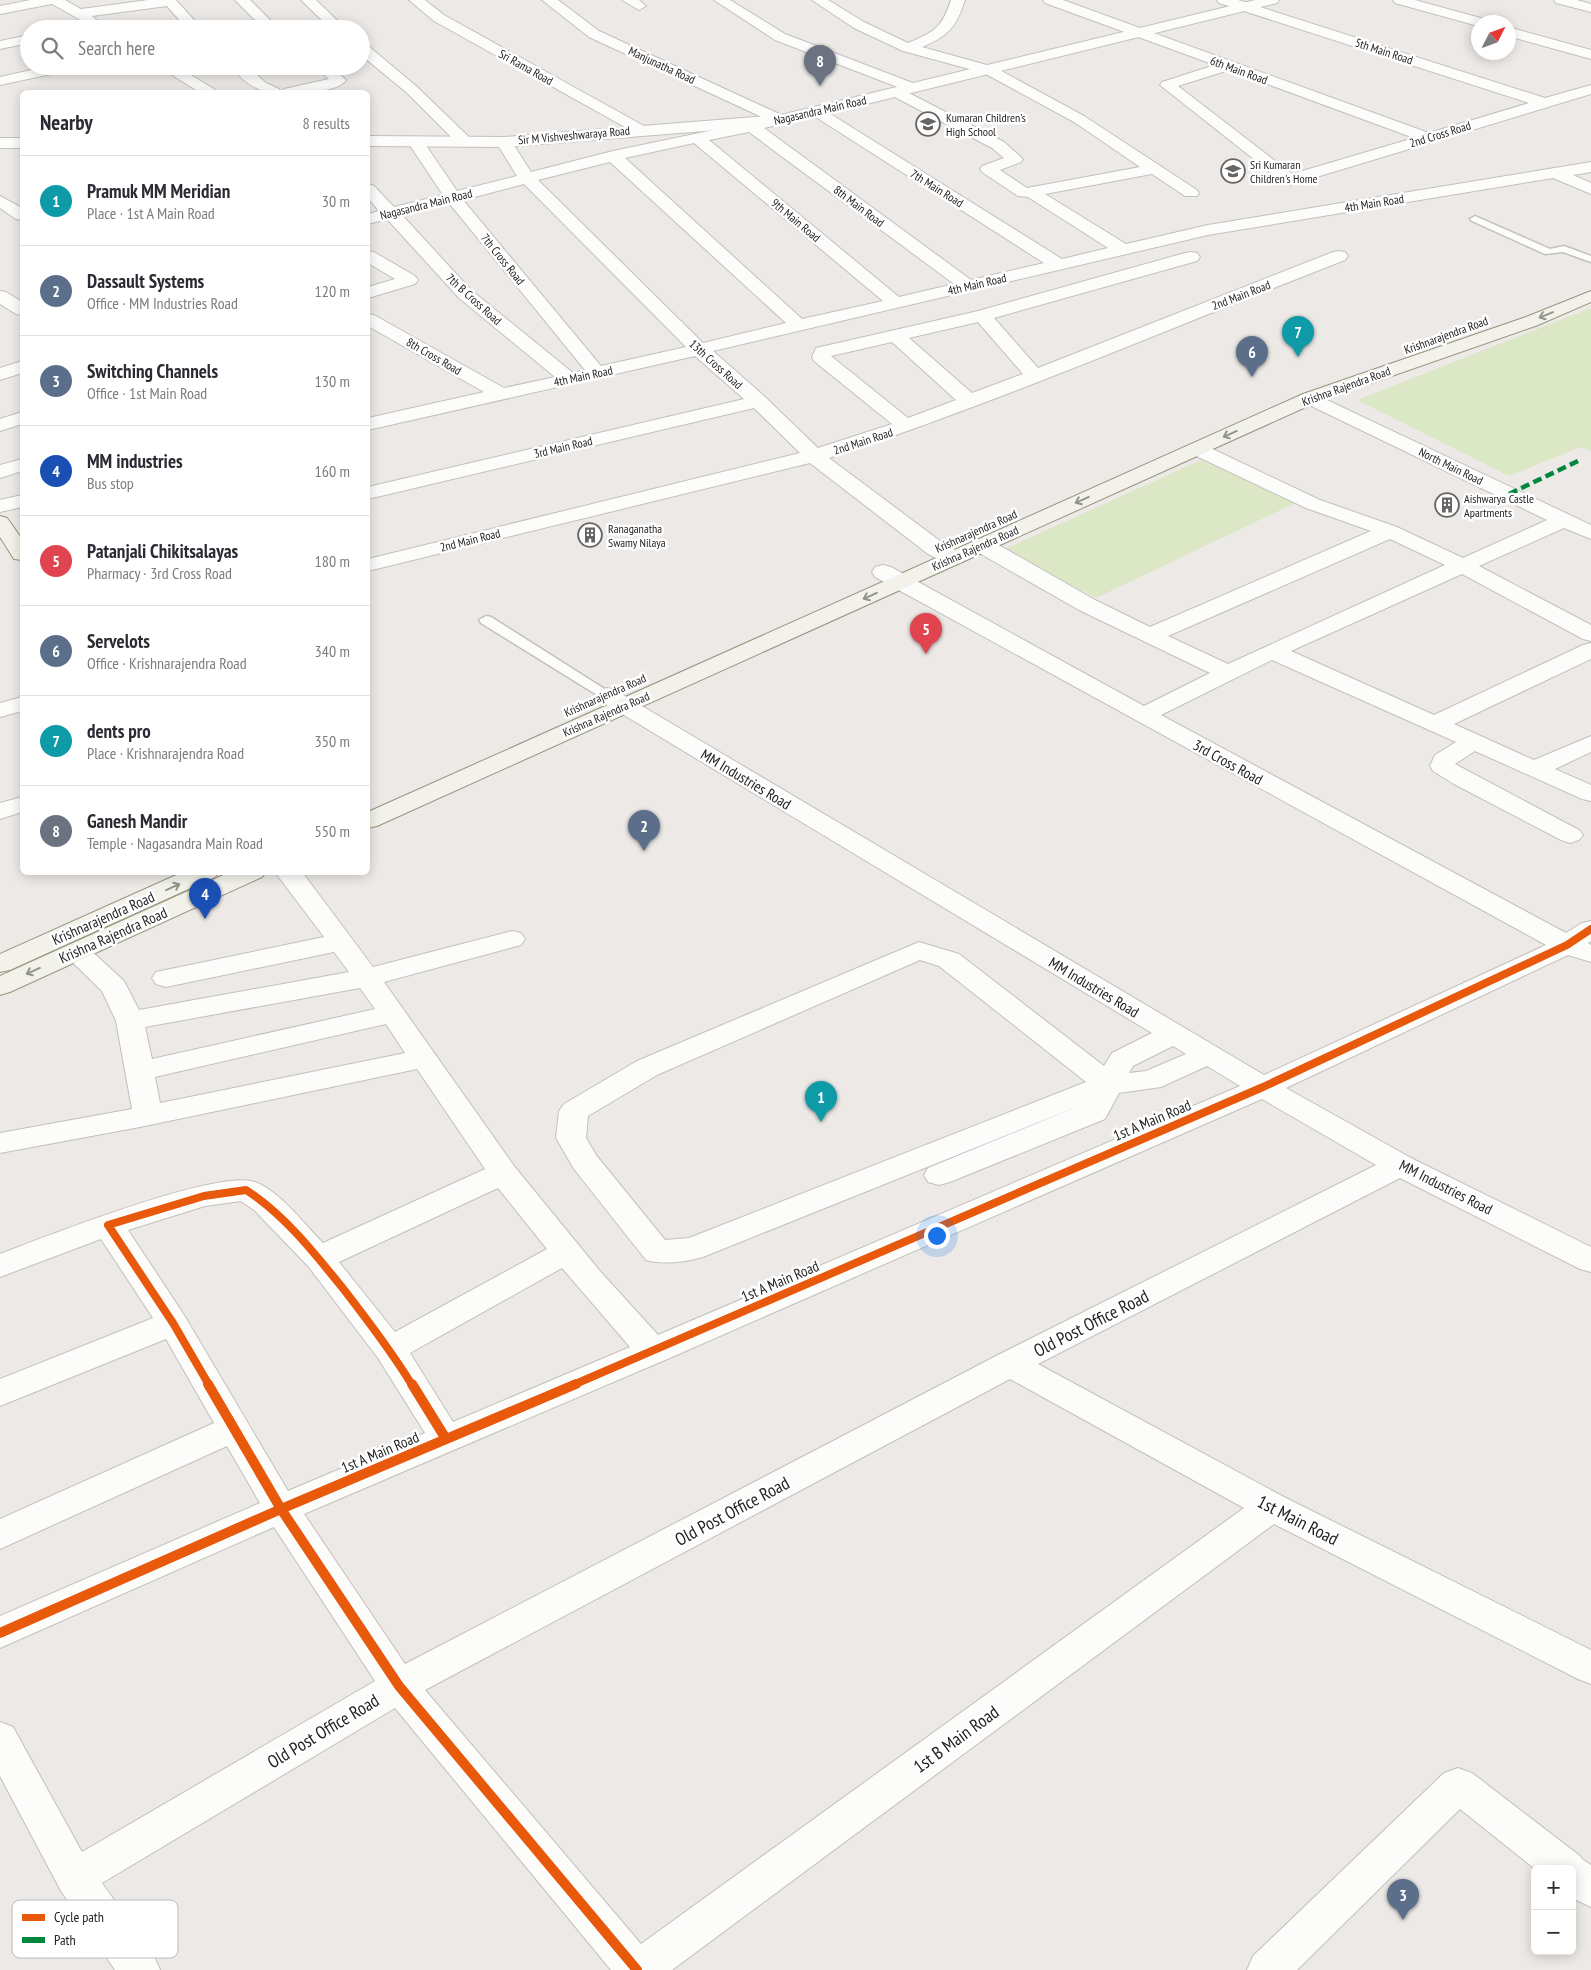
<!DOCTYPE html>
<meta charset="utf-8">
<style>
body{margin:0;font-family:"PT Sans Narrow",sans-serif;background:#f2f2f3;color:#2b2b33}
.controls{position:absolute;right:15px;bottom:15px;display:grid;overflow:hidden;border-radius:8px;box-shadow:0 2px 12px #0003}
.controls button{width:45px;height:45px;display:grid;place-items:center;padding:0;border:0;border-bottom:1px solid #e1e1e2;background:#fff;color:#2b2b33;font:25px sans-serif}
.compass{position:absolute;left:1471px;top:15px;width:45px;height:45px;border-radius:50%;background:#fff;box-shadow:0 2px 12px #0003;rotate:48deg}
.you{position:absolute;left:936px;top:1235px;width:18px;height:18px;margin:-12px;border:4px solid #fff;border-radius:50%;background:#1a73e8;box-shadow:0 0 0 8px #1a73e833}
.badge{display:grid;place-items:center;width:32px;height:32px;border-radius:50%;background:#d93025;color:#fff;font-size:16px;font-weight:700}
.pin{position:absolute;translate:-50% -41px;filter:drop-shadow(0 1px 2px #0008)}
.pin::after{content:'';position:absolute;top:26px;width:18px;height:15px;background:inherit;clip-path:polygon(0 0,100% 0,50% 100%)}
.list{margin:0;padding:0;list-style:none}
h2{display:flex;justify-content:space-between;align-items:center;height:65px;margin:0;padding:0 20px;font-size:21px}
h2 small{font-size:16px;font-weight:400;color:#7c7c81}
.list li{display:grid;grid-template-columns:32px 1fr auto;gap:15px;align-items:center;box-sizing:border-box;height:90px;padding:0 20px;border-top:1px solid #e1e1e2}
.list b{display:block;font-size:19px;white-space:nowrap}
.list p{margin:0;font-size:16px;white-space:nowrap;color:#7c7c81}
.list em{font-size:16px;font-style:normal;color:#7c7c81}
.icon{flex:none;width:28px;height:28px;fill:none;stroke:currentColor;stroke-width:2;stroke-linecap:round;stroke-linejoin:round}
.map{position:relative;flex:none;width:1591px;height:1970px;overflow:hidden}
.search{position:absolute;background:#fff;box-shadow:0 2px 12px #0003;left:20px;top:20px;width:350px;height:55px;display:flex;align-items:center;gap:12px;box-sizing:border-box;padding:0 18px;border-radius:28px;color:#7c7c81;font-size:19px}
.panel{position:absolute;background:#fff;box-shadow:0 2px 12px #0003;left:20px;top:90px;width:350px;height:785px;border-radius:8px}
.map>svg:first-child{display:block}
</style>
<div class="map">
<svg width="1591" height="1970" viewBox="0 0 1591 1970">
<rect width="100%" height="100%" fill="#ece9e6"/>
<g fill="#dce7c6">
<polygon points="1591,308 1591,451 1581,447 1509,476 1357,400"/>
<polygon points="1201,460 1295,503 1096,598 1003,550"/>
</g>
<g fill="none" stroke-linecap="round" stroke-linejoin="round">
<g stroke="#c2c0bf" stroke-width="3">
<g id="service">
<polygon points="1475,216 1550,249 1564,246 1591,256 1591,262 1563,252 1545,254 1472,221 1470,219"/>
<polygon points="486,616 491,617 614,695 607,699 602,698 481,623 479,620"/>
</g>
</g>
<g stroke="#c2c0bf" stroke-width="2">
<g id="minor">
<polygon points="30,0 65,0 81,9 148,0 176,0 202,29 187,29 167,6 92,16 100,23 93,27 52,4 0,14 0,6"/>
<polygon points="235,0 250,0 279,29 264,29"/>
<polygon points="301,0 316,0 346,29 331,29"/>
<polygon points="409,0 425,0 444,15 644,126 647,129 644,132 634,132 434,21"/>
<path d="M542,0H558L599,31L786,117L789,120L786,123L764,128L971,280L1044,263L811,114L808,111L811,108H821L1062,259L1108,248L1028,197L1018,196L982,172L980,169L982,166L1004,158L992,148L891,95L889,92L891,89H901L1004,142L1023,159L1021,162L1000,170L1027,188L1140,167L1074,122L984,73L903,51L854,28L812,0H828L864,22L908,43C934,32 942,28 951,0H965C956,28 948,36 922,47L994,67L1084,116L1197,190L1199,193L1197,196H1185L1152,174L1045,194L1126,244L1208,225L1591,162V172L1573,175L1591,183V194L1553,178L1208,235L713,351L765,397L818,448L892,424L814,361L812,357L816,348L978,311L1185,253L1191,252L1197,253L1200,257L1197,261L994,318L1038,368L1333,252L1339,251L1345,252L1348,256L1345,260C1173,327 1004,400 829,458L944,544L961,553L964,558L961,563C948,566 939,559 928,554L810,463L368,571V559L800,453L754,408L368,499V487L744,399L695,356L368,430V418L484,392L368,326V314L374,315L504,388L555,377L459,298L387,219L368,224V214L379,211L368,198V184L374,186L394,207L443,195L407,141L409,138H421L457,191L517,176L496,142L498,139H510L531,172L613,151L766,119L589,37ZM749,132L954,284L899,297L709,140ZM694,143L883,301L802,319L625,158ZM610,162L786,323L703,343L538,180ZM524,184L686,347L601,366L463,200ZM449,203L585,370L573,373L471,290L402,215ZM978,322L1023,374L972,393L909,338ZM892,342L956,400L908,418L831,356Z"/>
<polygon points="622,0 639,0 646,6 639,10"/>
<polygon points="714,0 730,0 785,34 918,85 920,88 918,91 908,91 775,40"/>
<path d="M1043,0H1063L1429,133L1529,103L1219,3L1217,0H1238L1545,98L1591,85V94L1290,185L1284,183L1160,85L1162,82L1215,65L1045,3ZM1229,70L1414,138L1292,174L1178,86Z"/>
<polygon points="1393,0 1415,0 1484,19 1486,22 1478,22 1478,26 1395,3"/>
<polygon points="1554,0 1577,0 1591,4 1591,12 1556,3"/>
<polygon points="1508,27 1591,50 1591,59 1508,36"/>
<polygon points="29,35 29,43 0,49 0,41"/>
<polygon points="361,43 366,44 416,86 471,139 473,142 471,145 459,145 406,92 361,55"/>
<polygon points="49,66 77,66 70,70 0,85 0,77"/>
<polygon points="158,66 176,66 214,89 216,92 199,92"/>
<path d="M231,66H247L266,83L279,89L281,92C260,95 244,83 231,66Z"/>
<path d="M313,66H330L346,80C336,94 298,92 282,92L284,89L329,79Z"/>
<polygon points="0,196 22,208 22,220 16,219 0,208"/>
<polygon points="368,251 374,252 415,276 418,280 415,284 368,298 368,287 395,279 368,263"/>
<polygon points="0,291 6,292 22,302 22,315 16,314 0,304"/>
<polygon points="22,361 22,373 0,380 0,368"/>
<path d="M1310,392L1591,525V539L1564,528L1479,566L1591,625V641L1583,639L1462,574L1291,651L1434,715L1583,645L1591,643V659L1454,724L1534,760L1591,736V752L1555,769L1591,785V801L1582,799L1475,751L1455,764L1579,830L1583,835L1579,840L1570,843L1561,840L1454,784L1433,771L1430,766L1435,755L1456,742L1272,660L1161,715L1566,933L1582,923L1591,921V941L1588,943L1591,945V962L1568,955L1286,1088L1411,1158L1591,1247V1272L1580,1269L1400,1178L1038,1364L1284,1497L1591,1650V1684L1578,1679L1274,1524L672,1970H611L395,1708L102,1883L154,1956L160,1970H115L61,1891L0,1776V1722L13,1727L82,1852L375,1681L274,1527L0,1648V1616L260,1503L227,1446L0,1549V1519L214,1423L166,1339L0,1406V1379L153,1318L101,1239L0,1277V1254C44,1237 219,1168 255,1182C281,1192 304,1224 323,1243L485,1169L417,1069L140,1127L0,1153V1133L132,1109L116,1021L102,991L62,952L66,946L76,944L86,946L124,981L139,1010L349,972L334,952L166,987L156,984L152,978L156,972L324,937L275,872H302L373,967L512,931L521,933L525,939L521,945L384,982L514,1166L599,1270L658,1335L1240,1086L1207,1066L1161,1087L1119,1093L1105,1119L950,1182L939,1185L928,1182L924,1175L928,1168L1084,1104L703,1257C685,1262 664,1265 646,1260L574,1169L556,1138L559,1111L564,1104L637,1061L919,942L959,954L1104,1066L1112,1053L1152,1033L599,700L595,695L599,690L607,688L615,690L1264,1075L1546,945L875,577L872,572L875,567L883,565L891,567L1144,706L1210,673L1079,610L974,550L971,545L974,540L982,539L990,540L1095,600L1150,627L1371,531L1306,508L1190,453L1187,449L1190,445L1197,443L1204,445L1320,500L1397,527L1463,558L1547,520L1303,402L1300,398L1303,394ZM1390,539L1445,565L1228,664L1168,636ZM920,960L939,966L1086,1082L689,1238L665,1240L596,1155L586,1138L588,1116L657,1075ZM360,988L375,1009L152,1059L145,1027ZM386,1024L405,1053L160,1103L155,1077ZM1173,1046L1186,1054L1146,1071L1129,1073L1133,1066ZM1262,1099L1376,1165L998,1355L405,1664L304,1514L665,1360ZM498,1188L547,1249L395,1332L339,1262ZM241,1201L254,1210L308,1266L378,1358L425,1433L288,1491L184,1315L128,1230L205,1206ZM562,1268L630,1347L453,1422L410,1353ZM1010,1379L1244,1508L641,1944L425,1690Z"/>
<polygon points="22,412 22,424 0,431 0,419"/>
<polygon points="22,459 22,471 0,478 0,465"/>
<polygon points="22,495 22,507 0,512 0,500"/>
<polygon points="22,697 22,711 0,717 0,703"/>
<polygon points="22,797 22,812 0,819 0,803"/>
<polygon points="1458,1768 1472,1773 1580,1856 1582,1859 1591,1865 1591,1907 1572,1898 1572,1869 1535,1869 1460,1809 1297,1970 1247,1970 1253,1956 1444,1773"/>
</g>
</g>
<g stroke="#c2c0bf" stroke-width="2">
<g id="tertiary">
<polygon points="1255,0 1279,0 1277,3 781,125 504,147 368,146 368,136 504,137 781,115"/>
<rect x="0" y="138" width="22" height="10"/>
</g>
</g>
<g stroke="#95947f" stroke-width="2">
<g id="secondary">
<polygon points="1591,291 1591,302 1538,325 1317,402 377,826 368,828 368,812 1303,394 1526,317"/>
<polygon points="0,516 7,518 22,539 22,560 14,559 0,537"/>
<polygon points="183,872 219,872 215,877 10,970 0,972 0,954"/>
<polygon points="230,872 266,872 262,877 10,992 0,995 0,976"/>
</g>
</g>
<use href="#service" fill="#fcfcfb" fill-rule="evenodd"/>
<use href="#minor" fill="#fcfcfb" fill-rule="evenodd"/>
<use href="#tertiary" fill="#fcfcfb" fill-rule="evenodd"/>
<use href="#secondary" fill="#f2f2ea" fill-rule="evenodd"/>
<polyline stroke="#00873e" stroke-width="4.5" stroke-dasharray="9 4.5" stroke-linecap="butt" points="1509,494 1580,460"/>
<g stroke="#fff" stroke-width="11">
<g id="cycleway-far1">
<path d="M209,1385L173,1323L108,1225L204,1196L246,1190C285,1215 316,1255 345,1291C369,1322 392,1352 412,1385"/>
<polyline points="573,1385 1263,1087 1567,945 1591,929"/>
</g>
</g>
<g stroke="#fff" stroke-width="13">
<g id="cycleway">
<polyline points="208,1384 281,1509 399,1686 637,1970"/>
<polyline points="412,1384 446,1439"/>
<polyline points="0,1633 281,1509 576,1384"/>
</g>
</g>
<use href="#cycleway-far1" stroke="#e8590c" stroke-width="8"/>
<use href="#cycleway" stroke="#e8590c" stroke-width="10"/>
</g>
<defs><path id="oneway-shaft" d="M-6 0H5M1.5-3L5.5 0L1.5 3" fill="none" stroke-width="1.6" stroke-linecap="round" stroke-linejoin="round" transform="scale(1.25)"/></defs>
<g stroke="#93938e">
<use href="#oneway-shaft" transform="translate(1546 315) rotate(158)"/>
<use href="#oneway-shaft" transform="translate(1230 434) rotate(156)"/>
<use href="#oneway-shaft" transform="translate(1082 500) rotate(156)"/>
<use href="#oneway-shaft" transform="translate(870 596) rotate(156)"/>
<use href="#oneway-shaft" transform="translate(173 887) rotate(-24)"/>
<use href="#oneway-shaft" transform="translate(33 971) rotate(156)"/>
</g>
<defs>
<g id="school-ring" transform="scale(1.25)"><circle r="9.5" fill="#fff" stroke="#666564" stroke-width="1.5"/><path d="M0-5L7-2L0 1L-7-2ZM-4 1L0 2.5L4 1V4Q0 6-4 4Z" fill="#666564"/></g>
<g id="building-ring" transform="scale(1.25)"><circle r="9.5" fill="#fff" stroke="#666564" stroke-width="1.5"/><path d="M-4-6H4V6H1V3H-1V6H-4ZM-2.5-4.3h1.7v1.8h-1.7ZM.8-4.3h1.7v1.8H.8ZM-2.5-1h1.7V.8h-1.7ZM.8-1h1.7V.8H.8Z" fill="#666564"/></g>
</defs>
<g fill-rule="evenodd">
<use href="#school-ring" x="928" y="124"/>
<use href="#school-ring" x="1233" y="171"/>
<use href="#building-ring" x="1447" y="505"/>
<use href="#building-ring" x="590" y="535"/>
</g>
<g text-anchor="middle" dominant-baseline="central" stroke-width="5" stroke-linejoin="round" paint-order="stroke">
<g font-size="12" fill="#1e1e1e" stroke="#fff">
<text transform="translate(1384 51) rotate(18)">5th Main Road</text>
<text transform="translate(662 65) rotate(25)">Manjunatha Road</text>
<text transform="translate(526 67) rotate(29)">Sri Rama Road</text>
<text transform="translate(1239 70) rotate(20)">6th Main Road</text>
<text transform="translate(820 110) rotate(-13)">Nagasandra Main Road</text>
<text transform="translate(1440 134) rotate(-17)">2nd Cross Road</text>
<text transform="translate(574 135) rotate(-5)">Sir M Vishveshwaraya Road</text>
<text transform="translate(937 188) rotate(32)">7th Main Road</text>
<text transform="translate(1374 203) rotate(-9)">4th Main Road</text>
<text transform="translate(426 204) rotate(-14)">Nagasandra Main Road</text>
<text transform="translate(859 206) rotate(37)">8th Main Road</text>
<text transform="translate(796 220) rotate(40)">9th Main Road</text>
<text transform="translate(503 259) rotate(51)">7th Cross Road</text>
<text transform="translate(977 284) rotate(-13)">4th Main Road</text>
<text transform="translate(1241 295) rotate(-21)">2nd Main Road</text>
<text transform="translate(474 299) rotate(42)">7th B Cross Road</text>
<text transform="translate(1446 335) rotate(-20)">Krishnarajendra Road</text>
<text transform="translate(434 356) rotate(30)">8th Cross Road</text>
<text transform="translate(716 364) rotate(42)">13th Cross Road</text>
<text transform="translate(583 376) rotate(-12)">4th Main Road</text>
<text transform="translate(1346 386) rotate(-20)">Krishna Rajendra Road</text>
<text transform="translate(863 441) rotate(-18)">2nd Main Road</text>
<text transform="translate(563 447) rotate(-13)">3rd Main Road</text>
<text transform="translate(1451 466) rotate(26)">North Main Road</text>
<text transform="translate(976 531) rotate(-24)">Krishnarajendra Road</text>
<text transform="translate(470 540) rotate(-14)">2nd Main Road</text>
<text transform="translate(975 548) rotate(-24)">Krishna Rajendra Road</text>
<text transform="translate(605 695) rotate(-24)">Krishnarajendra Road</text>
<text transform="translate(606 714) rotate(-24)">Krishna Rajendra Road</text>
</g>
<g font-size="12" fill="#1e1e1e" stroke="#fff" text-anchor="start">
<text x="946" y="117">Kumaran Children's<tspan x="946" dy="14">High School</tspan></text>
<text x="1250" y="164">Sri Kumaran<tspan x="1250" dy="14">Children's Home</tspan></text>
<text x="1464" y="498">Aishwarya Castle<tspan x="1464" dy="14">Apartments</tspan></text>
<text x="608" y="528">Ranaganatha<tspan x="608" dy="14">Swamy Nilaya</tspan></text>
</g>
<g font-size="15" fill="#1e1e1e" stroke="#fff">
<text transform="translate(1228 762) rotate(29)">3rd Cross Road</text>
<text transform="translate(746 779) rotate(31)">MM Industries Road</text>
<text transform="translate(103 918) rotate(-24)">Krishnarajendra Road</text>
<text transform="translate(113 935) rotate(-24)">Krishna Rajendra Road</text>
<text transform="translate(1094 987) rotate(31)">MM Industries Road</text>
<text transform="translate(1152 1120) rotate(-23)">1st A Main Road</text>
<text transform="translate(1446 1187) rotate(27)">MM Industries Road</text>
<text transform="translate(780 1281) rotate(-23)">1st A Main Road</text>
<text transform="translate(380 1452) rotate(-23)">1st A Main Road</text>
</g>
<g font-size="18" fill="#1e1e1e" stroke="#fff">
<text transform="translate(1091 1323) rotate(-27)">Old Post Office Road</text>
<text transform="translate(732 1511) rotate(-28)">Old Post Office Road</text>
<text transform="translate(1298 1520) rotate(27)">1st Main Road</text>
<text transform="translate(323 1731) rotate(-31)">Old Post Office Road</text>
<text transform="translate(956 1739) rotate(-36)">1st B Main Road</text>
</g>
</g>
<rect x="12" y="1900" width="166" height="58" rx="8" fill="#fff" stroke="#bcbcbc" stroke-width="1"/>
<rect x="22" y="1914" width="23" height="7" fill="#e8590c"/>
<rect x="22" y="1937" width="23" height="6" fill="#00873e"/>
<g font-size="14" fill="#1e1e1e">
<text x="54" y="1922">Cycle path</text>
<text x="54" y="1945">Path</text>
</g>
</svg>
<div class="controls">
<button>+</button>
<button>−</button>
</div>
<svg class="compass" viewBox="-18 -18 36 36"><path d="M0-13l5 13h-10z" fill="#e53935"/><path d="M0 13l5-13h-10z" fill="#7c7c81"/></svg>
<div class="you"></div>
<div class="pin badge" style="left:821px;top:1122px;background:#0f9aa8">1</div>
<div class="pin badge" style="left:644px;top:851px;background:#5c6f8a">2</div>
<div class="pin badge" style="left:1403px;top:1920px;background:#5c6f8a">3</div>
<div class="pin badge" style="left:205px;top:919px;background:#1a4fb4">4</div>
<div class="pin badge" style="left:926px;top:654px;background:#e0444e">5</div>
<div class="pin badge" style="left:1252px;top:377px;background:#5c6f8a">6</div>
<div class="pin badge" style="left:1298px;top:357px;background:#0f9aa8">7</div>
<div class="pin badge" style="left:820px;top:86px;background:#6b7280">8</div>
<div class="search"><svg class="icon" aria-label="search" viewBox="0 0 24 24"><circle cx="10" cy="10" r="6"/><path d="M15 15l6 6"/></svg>Search here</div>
<section class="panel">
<h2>Nearby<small>8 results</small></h2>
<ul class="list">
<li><span class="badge" style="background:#0f9aa8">1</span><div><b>Pramuk MM Meridian</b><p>Place · 1st A Main Road</p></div><em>30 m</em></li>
<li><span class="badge" style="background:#5c6f8a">2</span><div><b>Dassault Systems</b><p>Office · MM Industries Road</p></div><em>120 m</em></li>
<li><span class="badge" style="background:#5c6f8a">3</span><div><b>Switching Channels</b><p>Office · 1st Main Road</p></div><em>130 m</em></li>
<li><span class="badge" style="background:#1a4fb4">4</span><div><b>MM industries</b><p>Bus stop</p></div><em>160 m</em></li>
<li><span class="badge" style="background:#e0444e">5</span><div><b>Patanjali Chikitsalayas</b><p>Pharmacy · 3rd Cross Road</p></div><em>180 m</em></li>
<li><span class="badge" style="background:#5c6f8a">6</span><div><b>Servelots</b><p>Office · Krishnarajendra Road</p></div><em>340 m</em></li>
<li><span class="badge" style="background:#0f9aa8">7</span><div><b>dents pro</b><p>Place · Krishnarajendra Road</p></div><em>350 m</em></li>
<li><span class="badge" style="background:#6b7280">8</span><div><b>Ganesh Mandir</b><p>Temple · Nagasandra Main Road</p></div><em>550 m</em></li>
</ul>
</section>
</div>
